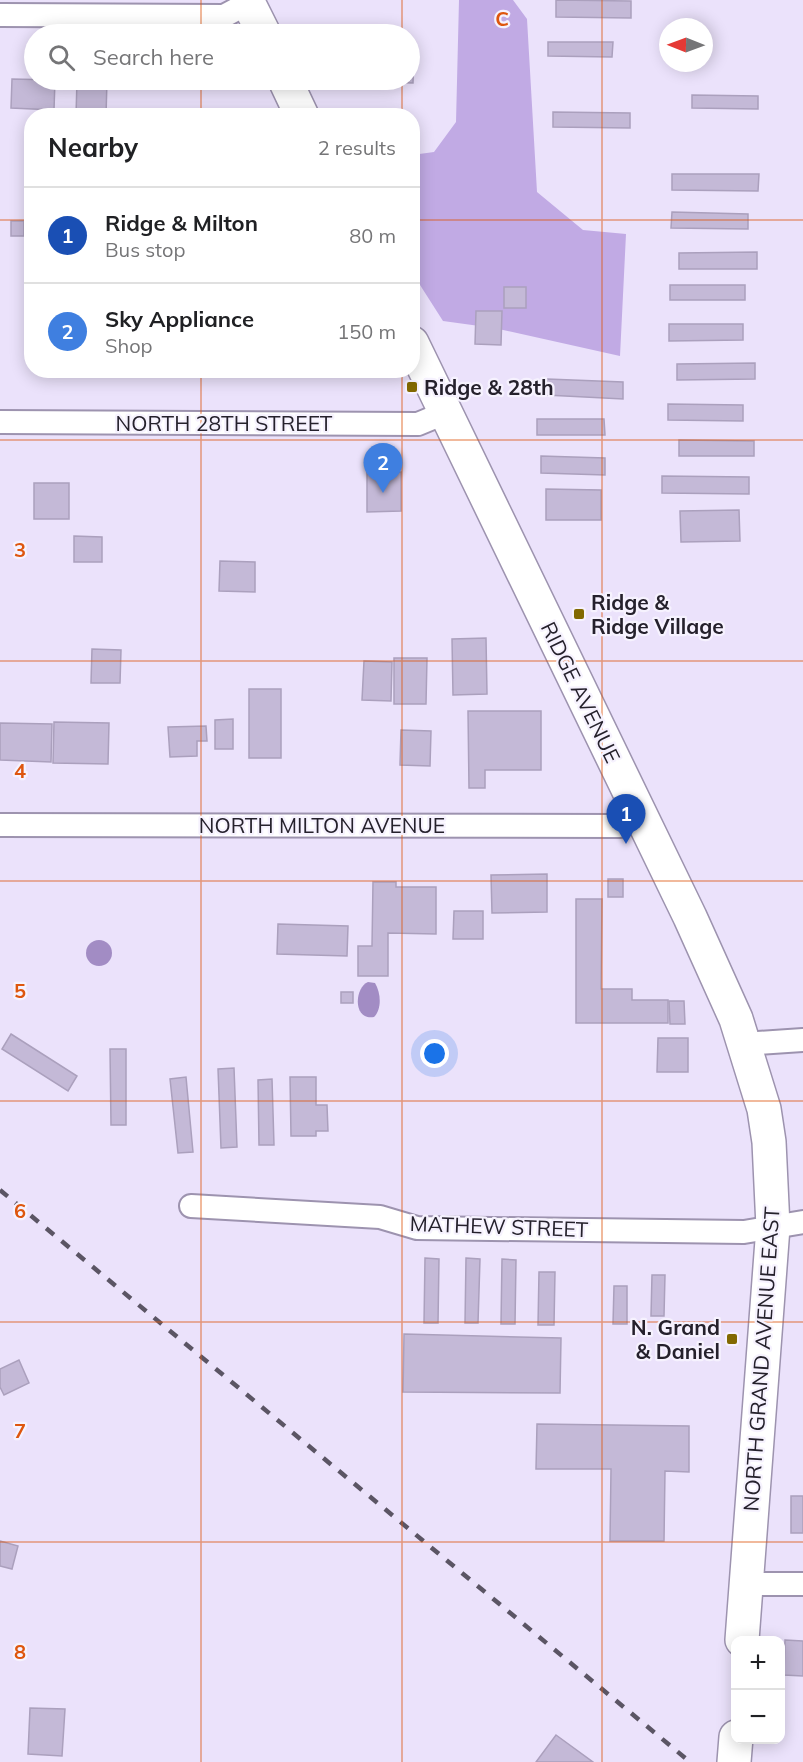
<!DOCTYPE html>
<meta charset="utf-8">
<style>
body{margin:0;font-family:Mulish,sans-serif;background:#f2f2f2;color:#202124}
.controls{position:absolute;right:18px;bottom:18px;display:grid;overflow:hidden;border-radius:12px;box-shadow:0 3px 15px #0003}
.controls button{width:54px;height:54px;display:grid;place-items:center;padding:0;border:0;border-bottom:2px solid #e0e0e0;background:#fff;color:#202124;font:30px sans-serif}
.compass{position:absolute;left:659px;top:18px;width:54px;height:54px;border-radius:50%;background:#fff;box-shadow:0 3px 15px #0003;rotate:271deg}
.you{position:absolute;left:435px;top:1054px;width:21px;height:21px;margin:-15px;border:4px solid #fff;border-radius:50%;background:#1a73e8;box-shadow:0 0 0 9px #1a73e833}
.badge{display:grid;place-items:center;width:39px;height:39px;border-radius:50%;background:#0f766e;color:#fff;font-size:20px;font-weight:700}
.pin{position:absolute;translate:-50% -50px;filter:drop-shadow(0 2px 3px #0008)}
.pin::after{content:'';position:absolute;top:32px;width:21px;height:18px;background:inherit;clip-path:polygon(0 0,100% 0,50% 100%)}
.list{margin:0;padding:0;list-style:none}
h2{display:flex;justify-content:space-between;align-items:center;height:78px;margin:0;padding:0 24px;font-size:26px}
h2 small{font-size:20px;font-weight:400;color:#757577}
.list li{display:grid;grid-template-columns:39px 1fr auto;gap:18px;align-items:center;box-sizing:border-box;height:96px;padding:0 24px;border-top:2px solid #e0e0e0}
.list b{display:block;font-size:22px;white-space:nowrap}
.list p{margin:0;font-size:20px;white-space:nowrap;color:#757577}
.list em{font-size:20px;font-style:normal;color:#757577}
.icon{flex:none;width:33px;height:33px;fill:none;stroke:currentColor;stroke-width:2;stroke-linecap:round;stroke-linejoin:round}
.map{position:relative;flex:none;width:803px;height:1762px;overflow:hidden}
.search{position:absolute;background:#fff;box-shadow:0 3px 15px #0003;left:24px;top:24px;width:396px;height:66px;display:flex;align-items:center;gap:15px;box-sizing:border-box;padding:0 21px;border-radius:33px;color:#757577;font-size:22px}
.panel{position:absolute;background:#fff;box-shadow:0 3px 15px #0003;left:24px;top:108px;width:396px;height:270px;border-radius:24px}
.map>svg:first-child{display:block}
</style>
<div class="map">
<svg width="803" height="1762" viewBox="0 0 803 1762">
<rect width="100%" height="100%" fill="#ebe2fb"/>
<polygon fill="#c1aae4" points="459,0 513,0 527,19 537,192 583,230 626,234 620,356 494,328 443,321 413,274 412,155 434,152 456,122"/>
<g fill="#a28cc4">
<circle cx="99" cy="953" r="13"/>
<path d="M368,982L375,983C381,993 382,1009 374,1017C353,1021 354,988 368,982Z"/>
</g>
<g fill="#c4b9d7" stroke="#aba0bd" stroke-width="1.5">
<polygon points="556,0 631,1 631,18 556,17"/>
<polygon points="548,42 613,42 612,57 548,56"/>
<polygon points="410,49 414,49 413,83 348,81 348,80 410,80"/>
<polygon points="12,79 55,80 54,110 11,108"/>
<polygon points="77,80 107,80 106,116 76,116"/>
<polygon points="692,95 758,96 758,109 692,108"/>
<polygon points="553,112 630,113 630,128 553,127"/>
<polygon points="672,174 759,174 758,191 672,190"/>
<polygon points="672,212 748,214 748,229 671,228"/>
<rect x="11" y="221" width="13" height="15"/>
<polygon points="757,252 757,269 679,269 679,253"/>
<polygon points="30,278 32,278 32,348 28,348"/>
<rect x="670" y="285" width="75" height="15"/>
<rect x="504" y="287" width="22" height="21"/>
<polygon points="476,311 502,311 501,345 475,344"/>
<polygon points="669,324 743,324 743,340 669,341"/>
<polygon points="755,363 755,379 677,380 677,364"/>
<polygon points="547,379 623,382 623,399 546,395"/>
<polygon points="668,404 743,405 743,421 668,420"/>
<polygon points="537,419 604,419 605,435 537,435"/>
<polygon points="679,440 754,441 754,456 679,456"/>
<polygon points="541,456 605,458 605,475 541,473"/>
<polygon points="367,472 401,472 401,511 367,512"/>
<polygon points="662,476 749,477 749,494 662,493"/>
<rect x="34" y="483" width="35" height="36"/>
<polygon points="546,489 601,490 601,520 546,520"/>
<polygon points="739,510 740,541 681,542 680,511"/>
<polygon points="74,536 102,537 102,562 74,562"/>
<polygon points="220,561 255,562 255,592 219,591"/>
<polygon points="486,638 487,694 453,695 452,639"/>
<polygon points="92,649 121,650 120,683 91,683"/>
<polygon points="394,658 427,658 426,704 394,704"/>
<polygon points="364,661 392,662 391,701 362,700"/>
<rect x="249" y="689" width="32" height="69"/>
<polygon points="468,711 541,711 541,770 485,770 485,788 469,788"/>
<polygon points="233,719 233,749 215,749 215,720"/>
<polygon points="54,722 109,723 108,764 53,763"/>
<polygon points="0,723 52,724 51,762 0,760"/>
<polygon points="206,726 207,741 197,741 197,756 170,757 168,727"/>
<polygon points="401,730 431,731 430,766 400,765"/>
<polygon points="547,874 547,912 492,913 491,875"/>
<rect x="608" y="879" width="15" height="18"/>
<polygon points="373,882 396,882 396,887 436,887 436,934 388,933 388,976 358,976 358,946 372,946"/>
<polygon points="576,899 602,899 601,989 632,989 632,1000 668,1000 668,1023 576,1023"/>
<polygon points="454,911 483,911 483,939 453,939"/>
<polygon points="278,924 348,926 347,956 277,954"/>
<rect x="341" y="992" width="12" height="11"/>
<polygon points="669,1001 684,1001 685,1024 670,1024"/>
<polygon points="11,1034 77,1076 68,1091 2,1049"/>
<polygon points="658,1038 688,1038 688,1072 657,1072"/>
<polygon points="110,1049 126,1049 126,1125 111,1125"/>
<polygon points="234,1068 237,1147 221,1148 218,1069"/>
<polygon points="186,1077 193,1152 178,1153 170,1079"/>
<polygon points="290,1077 316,1077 316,1105 327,1105 328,1131 316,1131 316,1136 291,1136"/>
<polygon points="272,1079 274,1145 259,1145 258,1080"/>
<polygon points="425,1258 439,1259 438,1323 424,1323"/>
<polygon points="466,1258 480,1259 478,1323 465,1323"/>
<polygon points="502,1259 516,1260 515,1324 501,1324"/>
<polygon points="539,1272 555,1272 554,1325 538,1325"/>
<polygon points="652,1275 665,1275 664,1316 651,1316"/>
<polygon points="614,1286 627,1286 627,1324 613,1324"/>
<polygon points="404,1334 561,1338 560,1393 403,1392"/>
<polygon points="19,1360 29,1383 4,1395 0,1387 0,1369"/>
<polygon points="537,1424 689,1426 689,1472 665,1471 664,1541 610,1541 611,1469 536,1469"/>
<rect x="791" y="1496" width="12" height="37"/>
<polygon points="0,1541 18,1546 12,1569 0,1566"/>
<polygon points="785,1640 803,1641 803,1676 784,1675"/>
<polygon points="30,1708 65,1709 62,1756 28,1754"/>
<polygon points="556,1735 593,1762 536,1762"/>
</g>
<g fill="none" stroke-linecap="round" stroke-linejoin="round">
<g stroke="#9d93af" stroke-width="26">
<g id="street">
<polyline points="0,15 224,16 248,3"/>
<polyline points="0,422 418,424 447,412"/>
<polyline points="0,825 620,826 642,815"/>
<polyline points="744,1044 803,1040"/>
<polyline points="191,1206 380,1217 417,1228 744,1232 803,1222"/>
<polyline points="746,1584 803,1584"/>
</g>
</g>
<g stroke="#9d93af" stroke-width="36">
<g id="secondary">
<polyline points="247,0 264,34"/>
<polyline points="285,80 302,116"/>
<polyline points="412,343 690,917 736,1019 764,1109 769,1142 773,1227 742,1640"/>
<polyline points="734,1762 736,1737"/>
</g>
</g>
<use href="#street" stroke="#fff" stroke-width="22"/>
<use href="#secondary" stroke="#fff" stroke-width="33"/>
<polyline stroke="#5b5564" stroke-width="4.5" stroke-dasharray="10 10" stroke-linecap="butt" points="0,1190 690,1762"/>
</g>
<path fill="none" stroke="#de560e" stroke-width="1.5" stroke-opacity="0.55" d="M201,0V34M402,0V34M602,0V1762M201,80V116M402,80V116M0,220H32M412,220H803M201,370V1762M402,370V1762M0,440H803M0,661H803M0,881H803M0,1101H803M0,1322H803M0,1542H803"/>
<g fill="#826901" stroke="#f6f2fe" stroke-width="2">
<rect x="406" y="381" width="12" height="12" rx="3"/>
<rect x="573" y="608" width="12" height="12" rx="3"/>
<rect x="726" y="1333" width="12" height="12" rx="3"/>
</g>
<g text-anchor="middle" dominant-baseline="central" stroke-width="4.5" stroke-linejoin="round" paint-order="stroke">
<g font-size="21" font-weight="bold" fill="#25212c" stroke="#f6f2fe" text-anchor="start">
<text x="424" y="387">Ridge &amp; 28th</text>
<text x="591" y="602">Ridge &amp;<tspan x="591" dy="24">Ridge Village</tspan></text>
<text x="720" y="1327" text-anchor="end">N. Grand<tspan x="720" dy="24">&amp; Daniel</tspan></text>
</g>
<g font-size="21" fill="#25212c" stroke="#f6f2fe">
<text x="224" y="423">NORTH 28TH STREET</text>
<text transform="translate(581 692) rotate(64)">RIDGE AVENUE</text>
<text x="322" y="825">NORTH MILTON AVENUE</text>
<text transform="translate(499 1226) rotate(2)">MATHEW STREET</text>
<text transform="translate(761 1359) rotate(-86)">NORTH GRAND AVENUE EAST</text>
</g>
</g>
<g font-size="20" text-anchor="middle" font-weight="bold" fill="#de560e" stroke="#f6f2fe" stroke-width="4.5" stroke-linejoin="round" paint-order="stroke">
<text x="502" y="26">C</text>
<text x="20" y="557">3</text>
<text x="20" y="778">4</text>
<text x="20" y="998">5</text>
<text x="20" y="1218">6</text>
<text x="20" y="1438">7</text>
<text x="20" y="1659">8</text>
</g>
</svg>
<div class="controls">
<button>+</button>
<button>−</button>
</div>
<svg class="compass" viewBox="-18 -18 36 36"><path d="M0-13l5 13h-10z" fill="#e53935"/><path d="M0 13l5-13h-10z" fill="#757577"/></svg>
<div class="you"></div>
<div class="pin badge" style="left:626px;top:844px;background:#1a4fb4">1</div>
<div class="pin badge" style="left:383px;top:493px;background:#3f7fe0">2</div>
<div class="search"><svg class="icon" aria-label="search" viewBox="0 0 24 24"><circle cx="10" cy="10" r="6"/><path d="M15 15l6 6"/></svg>Search here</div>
<section class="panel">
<h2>Nearby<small>2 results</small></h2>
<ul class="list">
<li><span class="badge" style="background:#1a4fb4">1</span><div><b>Ridge &amp; Milton</b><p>Bus stop</p></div><em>80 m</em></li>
<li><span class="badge" style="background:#3f7fe0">2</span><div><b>Sky Appliance</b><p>Shop</p></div><em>150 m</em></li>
</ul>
</section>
</div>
